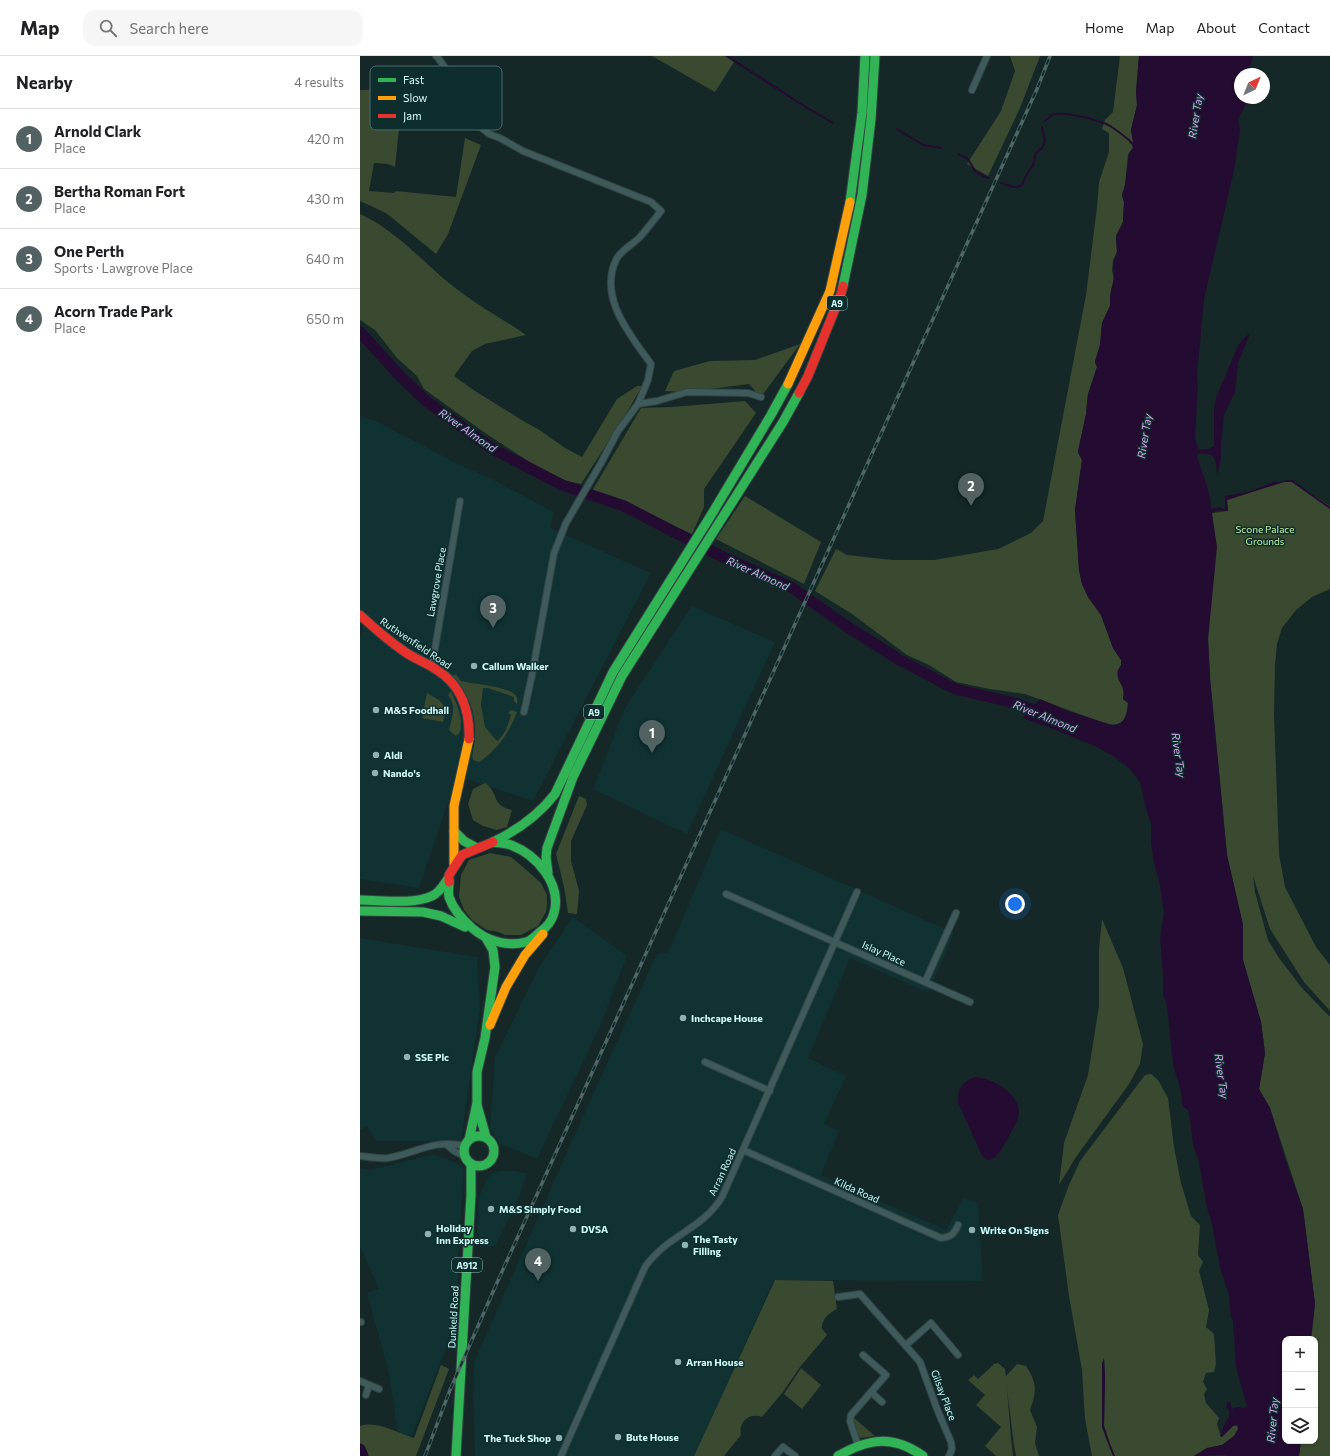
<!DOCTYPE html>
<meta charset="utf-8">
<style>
body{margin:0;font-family:Commissioner,sans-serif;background:#f6f6f6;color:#202124}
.controls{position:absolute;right:12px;bottom:12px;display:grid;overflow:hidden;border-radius:8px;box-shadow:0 1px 3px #0004}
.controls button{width:36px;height:36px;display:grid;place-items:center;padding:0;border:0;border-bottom:1px solid #e0e0e0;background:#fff;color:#202124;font:20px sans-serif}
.compass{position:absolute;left:874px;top:12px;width:36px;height:36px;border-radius:50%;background:#fff;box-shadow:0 1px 3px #0004;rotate:43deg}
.you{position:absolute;left:655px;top:848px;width:14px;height:14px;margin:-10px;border:3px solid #fff;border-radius:50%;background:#1a73e8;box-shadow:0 0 0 6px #1a73e833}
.badge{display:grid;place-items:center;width:26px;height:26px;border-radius:50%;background:#526263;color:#fff;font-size:13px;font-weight:700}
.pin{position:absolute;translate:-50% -33px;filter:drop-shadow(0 1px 2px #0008)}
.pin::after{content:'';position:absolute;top:21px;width:14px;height:12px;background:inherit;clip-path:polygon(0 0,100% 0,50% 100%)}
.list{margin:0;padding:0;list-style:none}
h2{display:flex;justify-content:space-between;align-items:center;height:52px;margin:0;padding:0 16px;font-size:17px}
h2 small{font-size:13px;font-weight:400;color:#757577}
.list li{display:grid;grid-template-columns:26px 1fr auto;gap:12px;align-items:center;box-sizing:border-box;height:60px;padding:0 16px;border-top:1px solid #e0e0e0}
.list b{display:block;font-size:15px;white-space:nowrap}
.list p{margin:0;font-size:13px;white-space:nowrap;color:#757577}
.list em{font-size:13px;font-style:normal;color:#757577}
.icon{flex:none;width:22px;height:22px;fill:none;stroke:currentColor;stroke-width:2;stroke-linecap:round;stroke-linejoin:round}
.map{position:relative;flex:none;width:970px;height:1400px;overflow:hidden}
header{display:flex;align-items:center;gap:24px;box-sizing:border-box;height:56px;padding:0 20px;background:#fff;border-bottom:1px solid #e0e0e0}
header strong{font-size:19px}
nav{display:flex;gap:22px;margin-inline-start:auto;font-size:14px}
.search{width:280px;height:36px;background:#f6f6f6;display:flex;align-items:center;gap:10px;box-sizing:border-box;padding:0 14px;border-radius:12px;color:#757577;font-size:15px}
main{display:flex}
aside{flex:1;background:#fff}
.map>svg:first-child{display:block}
</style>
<header>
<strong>Map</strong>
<div class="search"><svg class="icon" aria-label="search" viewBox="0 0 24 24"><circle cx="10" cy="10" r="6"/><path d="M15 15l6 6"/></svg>Search here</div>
<nav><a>Home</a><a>Map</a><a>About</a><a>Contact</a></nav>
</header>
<main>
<aside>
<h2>Nearby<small>4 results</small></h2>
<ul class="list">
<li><span class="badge">1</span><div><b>Arnold Clark</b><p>Place</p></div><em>420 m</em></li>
<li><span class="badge">2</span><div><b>Bertha Roman Fort</b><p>Place</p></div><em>430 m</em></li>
<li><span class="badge">3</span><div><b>One Perth</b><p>Sports · Lawgrove Place</p></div><em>640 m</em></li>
<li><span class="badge">4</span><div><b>Acorn Trade Park</b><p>Place</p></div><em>650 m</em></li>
</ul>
</aside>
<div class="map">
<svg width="970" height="1400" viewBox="0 0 970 1400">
<rect width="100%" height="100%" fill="#152727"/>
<g fill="#103232">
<polygon points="0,360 16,365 100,409 132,423 194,456 190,472 291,517 173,745 97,720 59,832 0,823 0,583 7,554 5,554 0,573"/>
<polygon points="332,550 415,586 327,778 233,733 266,650"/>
<polygon points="361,773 594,877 568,937 490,902 448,1002 486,1020 464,1068 479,1075 461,1119 586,1174 604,1142 618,1147 623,1225 414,1224 334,1400 115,1400 113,1342 114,1306 220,1067 297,898 308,897"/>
<polygon points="213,861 267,900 239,972 177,1103 140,1088 130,1072 135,1001 180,910"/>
<polygon points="0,882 117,901 120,952 101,1085 16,1085 7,1071 0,1074"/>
<polygon points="71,1099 76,1099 96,1107 104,1112 98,1202 98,1240 87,1290 52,1379 38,1380 29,1317 7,1237 19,1232 0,1191 0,1112 10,1114"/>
<polygon points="140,1115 155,1115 167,1117 156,1149 136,1189 130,1191 121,1189 117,1176 119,1140 130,1118"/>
</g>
<g fill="#394a31">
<polygon points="292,0 365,0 374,6 355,36"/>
<polygon points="650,0 680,0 660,52 628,120 607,108 641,55 655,15"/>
<path d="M760,0H779L776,36L777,49L771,74L773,84V92L768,99L765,129L762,141L764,146L763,166L756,180L757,196L753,204L752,214L754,225L751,234L750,250L742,267L740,289L735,307L737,311L728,338L726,358L718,397L722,404L715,454L719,514L722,528L728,541L741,559L753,592L761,604V609L759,613L758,623L762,630L764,637L763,643L768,647C767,663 764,671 746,668L665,638L630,633L596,626L569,609L547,599L492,558L455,535L476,493L487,499L532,504H574L638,493L671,477L683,465L726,239L737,151L739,126L749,96V77L742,73L745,64L753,56Z"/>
<polygon points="36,33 43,34 35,111 28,108 14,107 9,135 34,137 36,135 96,141 105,82 121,89 88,178 76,198 26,157 0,145 0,34"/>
<path d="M0,158C35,174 60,203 89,227C113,247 140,261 166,279L125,288L112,295L94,320L115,335L165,366L178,373L205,392L222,401L257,343L277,330H282L266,358L221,428L197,423L188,418L125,377L64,333L57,320L37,302L15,274L0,264Z"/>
<polygon points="440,288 401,341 389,328 327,336 305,335 314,315 350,305 395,304"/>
<polygon points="385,345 396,357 344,433 344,451 332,478 232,435 281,352 312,351"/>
<polygon points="932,425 970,450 970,533 952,541 936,554 922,572 917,588 915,609 914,657 919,798 925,831 956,891 970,909 970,955 944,926 910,873 893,820 895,836 908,884 919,902 942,932 970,961 970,1400 939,1400 941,1385 955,1385 955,1283 951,1283 955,1248 943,1153 910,1052 899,1033 905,997 901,966 883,904 883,869 867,799 850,622 848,583 852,457 868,455 867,444 918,427"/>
<polygon points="385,440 461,486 444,528 356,483"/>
<path d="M96,618L101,625C114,628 142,630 153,637C157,640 158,643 157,648L154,645V641L128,632H123L121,649L125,671L137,685C145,679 148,669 151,659L148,657L151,654L157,656C149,677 137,694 119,706L113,704C111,697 115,690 115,682C116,656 110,640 92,620Z"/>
<path d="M91,635C96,647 104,662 100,676L96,680L92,677L89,674C92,661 97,650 88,639Z"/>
<polygon points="67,637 79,644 86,652 83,666 62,662"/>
<path d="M125,727C140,737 130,749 152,754L147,771L137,774L123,770L113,764L108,748L113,733Z"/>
<polygon points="219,740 226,743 227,749 211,785 211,805 219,835 217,858 208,857 204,831 196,798"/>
<polygon points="130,797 151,801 163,811 181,827 187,839 187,849 186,856 178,870 161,879 145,879 138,876 127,874 113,865 104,854 99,841 101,819 109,804"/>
<polygon points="742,863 763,912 783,988 780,1008 769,1028 716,1101 699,1129 704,1087 728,1019 739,950 739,893"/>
<polygon points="791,1018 798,1024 808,1042 814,1091 821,1127 831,1160 840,1169 838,1199 843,1206 839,1215 849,1254 846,1271 854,1278 856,1308 854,1316 846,1317 843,1326 847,1333 844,1338 846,1347 859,1362 857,1368 861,1381 873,1370 877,1369 879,1372 874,1380 862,1389 847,1392 834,1400 755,1400 750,1388 744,1370 745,1321 744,1303 742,1308 742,1371 753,1400 732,1400 725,1363 722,1314 709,1240 698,1159 709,1129 720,1105 785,1019"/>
<path d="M415,1224L473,1225L477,1253C469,1257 461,1264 462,1273L467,1279L440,1311L423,1336L402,1361C389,1356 378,1366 381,1379L364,1400H334Z"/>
<path d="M638,1307L645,1313L646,1320L657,1308L666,1310C677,1327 677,1335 670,1354L677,1371L675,1387L679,1400H656L654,1389L647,1333L651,1382L653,1400H636L625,1390L641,1371L616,1349L625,1339L608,1324L614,1319L618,1323L634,1308Z"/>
<path d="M81,1309L89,1313L56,1400H0V1370C16,1364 38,1377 54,1382Z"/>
<polygon points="441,1312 461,1329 442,1353 424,1338"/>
<polygon points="494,1362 515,1380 501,1382 499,1381 494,1368"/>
</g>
<g fill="#240b31">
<path d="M779,0H893L888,18H880V42H885V50L878,63L880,74L874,114L844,243L837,319L838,328L835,383L839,394L849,393L854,390V352L856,342L877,292L883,283L889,278V280L878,307L875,336L864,359L861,388V403L857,418C856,411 857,401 849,398C846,397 843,398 839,397L837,400C842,418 851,436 851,453L859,451L865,453V440L888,436L913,426L927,425L867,444L868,455L859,454L852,457L857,491L848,583L850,622L867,799L883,869V904L901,966L905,997L899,1033L910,1052L925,1103L943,1153L955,1248L951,1283H925V1385H941L939,1400H866V1399L834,1400L847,1392L862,1389L874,1380L878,1373L877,1369L873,1370L862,1381L860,1380L866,1365L869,1362V1354L866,1351L867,1346H870L872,1353L877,1351L885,1352L887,1350L876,1311L873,1264L871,1262L869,1239L860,1211L852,1168L847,1152L839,1106L833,1089L830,1062L828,1054L822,1050C823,1035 816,1022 813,1007C810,986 810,962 805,942L803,941V919L800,882L804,856L799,824L794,807L791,786V767L786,753L780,726L769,712L753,700L735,690L688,671L663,662L680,643L708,655L752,669C765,669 767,658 768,647L763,643C764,639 764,635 762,630C759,622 754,618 761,609V604L753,592L741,559L728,541L722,528L719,514L715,454L722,404L718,395L726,358L728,338L737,311L735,305L740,289L742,267L750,250V240L754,221L753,208L757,196L756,180L763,166L764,146L762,138L765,129L769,97L773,92L772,89L769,86V84L773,86L771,74L777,49L776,36Z"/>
<path d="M615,1021C633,1022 664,1039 658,1062C656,1069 650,1077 647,1084C642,1092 638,1102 628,1104L622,1100L598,1046C597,1033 603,1025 615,1021Z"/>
<polygon points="744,1302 745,1321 744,1370 750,1388 755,1400 753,1400 742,1371 742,1308"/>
</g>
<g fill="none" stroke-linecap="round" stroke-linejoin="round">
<g stroke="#240b31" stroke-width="2">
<polyline points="367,0 444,50 473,67"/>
<path d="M685,65C688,62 691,59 695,58C707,56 740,64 750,70C757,74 764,80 770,85"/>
<polyline points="537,73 563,89 581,92"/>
<polyline points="598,98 607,102 616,116 628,122"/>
<polyline points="641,127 653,131 657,131 662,129 667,118 673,109 676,97 682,92 685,85 682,71"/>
<polyline points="926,425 932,425 970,452"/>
</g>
<g stroke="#240b31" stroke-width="11">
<polyline points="0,276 39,319 66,345 131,392 202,429 264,450 363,501 431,531 485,569 538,603 595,633 655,647 684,658"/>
<polyline points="0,1393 3,1400"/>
</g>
<g stroke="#324342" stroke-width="8">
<g id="street">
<path d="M76,0L79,3L94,25L108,54L123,73L129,78L140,82L163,95L291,146L301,155C294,164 287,173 280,181C273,188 262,194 257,202C237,240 270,279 291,308L288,324L278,348"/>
<polyline points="612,34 627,0"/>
<polyline points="72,610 100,445"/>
<polyline points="164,656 172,619 194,497 206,467 241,407 258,375 278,348 297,345 327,336 388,337 401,341"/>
<polyline points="366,838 610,946"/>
<polyline points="565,926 596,857"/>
<polyline points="345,1006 410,1035"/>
<polyline points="87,1089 94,1095 104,1100"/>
<path d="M383,1094L581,1182C590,1181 594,1179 598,1169"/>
<path d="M0,1100C9,1101 19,1103 28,1102C57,1097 72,1083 105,1090"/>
<polyline points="478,1241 500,1238 560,1306 577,1353 591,1386 592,1393 589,1400"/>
<polyline points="0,1266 1,1266"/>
<polyline points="546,1289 571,1267 598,1299"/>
<polyline points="0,1325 19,1333"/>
<polyline points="511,1336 522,1346"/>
<polyline points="6,1339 9,1329"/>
<polyline points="498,1389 490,1365 491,1359 526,1319 503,1299"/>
<path d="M201,1400L285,1211C307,1179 342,1174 362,1141L497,836"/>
<polyline points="415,1400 423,1391 435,1400"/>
</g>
</g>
<g stroke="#324342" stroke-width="11">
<g id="fast">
<polyline points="490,146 502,57 505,0"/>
<polyline points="483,230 502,139 511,63 515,0"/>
<polyline points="94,775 104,785 115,791"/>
<path d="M133,786C158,774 178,760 195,738L253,616L350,461L411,359L428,328"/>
<polyline points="188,817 186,801 187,792 213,721 262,620 423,366 439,337"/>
<path d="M89,826C89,830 88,836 89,841C93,853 103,864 112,872C127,885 147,891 166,886C171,885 176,879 180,876C187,871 192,865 194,857C202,828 177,799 151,789C145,787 139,787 133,786"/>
<path d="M0,844C21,844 53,849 72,840C79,837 83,830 87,824"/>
<polyline points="0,855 63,856 81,860 105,871"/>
<polyline points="117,1049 126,1081"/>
<circle cx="119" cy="1095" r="15"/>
<polyline points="109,1084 117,1047 117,1016 125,982 135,911 133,894 127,884"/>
<polyline points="96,1400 111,1139 111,1108"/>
<path d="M478,1400C509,1382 533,1379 563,1400"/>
</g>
</g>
<g stroke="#324342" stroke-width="11">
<g id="slow">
<polyline points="428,328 470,235 490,146"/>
<polyline points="94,808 94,750 109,683"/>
<polyline points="130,969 146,931 165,899 183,878"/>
</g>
</g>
<g stroke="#324342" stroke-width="11">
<g id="jam">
<polyline points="439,337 448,320 481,238 483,230"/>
<path d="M0,559C14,572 29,585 45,596C55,603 67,607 77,614C101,629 110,655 109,683"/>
<polyline points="89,826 89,819 102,799 133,786"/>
</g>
</g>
<use href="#street" stroke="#3f5a5a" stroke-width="6"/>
<use href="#fast" stroke="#30b455" stroke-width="9"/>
<use href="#slow" stroke="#ff9f0a" stroke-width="9"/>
<use href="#jam" stroke="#e5322d" stroke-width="9"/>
<g stroke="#506565" stroke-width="3.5">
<polyline id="rail" points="65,1400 90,1334 136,1229 677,33 690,0"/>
</g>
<use href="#rail" stroke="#0e2e2e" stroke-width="2" stroke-dasharray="6" stroke-linecap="butt"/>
</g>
<g fill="#8eb1b1" stroke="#0e2e2e" stroke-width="1.5">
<circle cx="114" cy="610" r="4"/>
<circle cx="16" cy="654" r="4"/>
<circle cx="16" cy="699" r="4"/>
<circle cx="15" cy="717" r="4"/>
<circle cx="323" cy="962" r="4"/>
<circle cx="47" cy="1001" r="4"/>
<circle cx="131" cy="1153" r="4"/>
<circle cx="213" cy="1173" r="4"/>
<circle cx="612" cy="1174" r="4"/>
<circle cx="68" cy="1178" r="4"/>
<circle cx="325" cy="1189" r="4"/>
<circle cx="318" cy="1306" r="4"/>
<circle cx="258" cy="1381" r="4"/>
<circle cx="199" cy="1382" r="4"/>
</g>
<g text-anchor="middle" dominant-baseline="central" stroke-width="3" stroke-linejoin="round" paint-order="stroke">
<g fill="#0e2e2e" stroke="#95bebe" stroke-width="1">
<rect x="467" y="240" width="20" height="14" rx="3"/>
<rect x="224" y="649" width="20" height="14" rx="3"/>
<rect x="92" y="1202" width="30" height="14" rx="3"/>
</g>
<g font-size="9" font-weight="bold" fill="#cffcfb">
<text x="477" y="247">A9</text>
<text x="234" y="656">A9</text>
<text x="107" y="1209">A912</text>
</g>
<g font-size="10" fill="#c0efa2" stroke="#0e2e2e">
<text x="905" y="473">Scone Palace<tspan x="905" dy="12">Grounds</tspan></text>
</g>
<g font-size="10" fill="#cffcfb" stroke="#0e2e2e">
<text transform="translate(76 526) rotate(-80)">Lawgrove Place</text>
<text transform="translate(56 587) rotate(34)">Ruthvenfield Road</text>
<text transform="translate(524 897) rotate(24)">Islay Place</text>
<text transform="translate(362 1116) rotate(-65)">Arran Road</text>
<text transform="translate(497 1134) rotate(24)">Kilda Road</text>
<text transform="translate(93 1261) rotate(-87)">Dunkeld Road</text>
<text transform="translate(584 1339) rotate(69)">Gilsay Place</text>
</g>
<g font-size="10" font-weight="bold" fill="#cffcfb" stroke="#0e2e2e" text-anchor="start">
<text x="122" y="610">Callum Walker</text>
<text x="24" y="654">M&amp;S Foodhall</text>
<text x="24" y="699">Aldi</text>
<text x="23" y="717">Nando's</text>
<text x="331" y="962">Inchcape House</text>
<text x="55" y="1001">SSE Plc</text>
<text x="139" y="1153">M&amp;S Simply Food</text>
<text x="76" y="1172">Holiday<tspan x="76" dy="12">Inn Express</tspan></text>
<text x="221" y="1173">DVSA</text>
<text x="620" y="1174">Write On Signs</text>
<text x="333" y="1183">The Tasty<tspan x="333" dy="12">Filling</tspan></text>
<text x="326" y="1306">Arran House</text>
<text x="266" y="1381">Bute House</text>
<text x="191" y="1382" text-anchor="end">The Tuck Shop</text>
</g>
<g font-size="11" font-style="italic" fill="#d9a9f1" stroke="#0e2e2e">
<text transform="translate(835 60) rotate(-81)">River Tay</text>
<text transform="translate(108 374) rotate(35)">River Almond</text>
<text transform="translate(784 380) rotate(-81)">River Tay</text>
<text transform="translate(398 517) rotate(24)">River Almond</text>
<text transform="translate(685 660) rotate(22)">River Almond</text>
<text transform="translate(819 699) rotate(82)">River Tay</text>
<text transform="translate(862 1020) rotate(82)">River Tay</text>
<text transform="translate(912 1364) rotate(-85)">River Tay</text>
</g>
</g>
<rect x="10" y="10" width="132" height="64" rx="6" fill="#0e2e2e" stroke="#486c6c" stroke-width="1"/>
<rect x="18" y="22" width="18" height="4" fill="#30b455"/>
<rect x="18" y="40" width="18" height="4" fill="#ff9f0a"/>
<rect x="18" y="58" width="18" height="4" fill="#e5322d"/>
<g font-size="11" fill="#cffcfb">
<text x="43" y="28">Fast</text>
<text x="43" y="46">Slow</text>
<text x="43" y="64">Jam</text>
</g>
</svg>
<div class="controls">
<button>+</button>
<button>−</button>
<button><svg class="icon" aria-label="layers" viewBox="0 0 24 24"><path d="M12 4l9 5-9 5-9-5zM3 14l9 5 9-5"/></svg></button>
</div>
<svg class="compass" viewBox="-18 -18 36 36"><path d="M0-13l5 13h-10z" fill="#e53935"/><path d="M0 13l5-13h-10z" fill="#757577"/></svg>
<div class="you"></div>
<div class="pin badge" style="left:292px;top:697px">1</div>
<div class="pin badge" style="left:611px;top:450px">2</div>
<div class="pin badge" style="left:133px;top:572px">3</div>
<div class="pin badge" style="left:178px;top:1225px">4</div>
</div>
</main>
